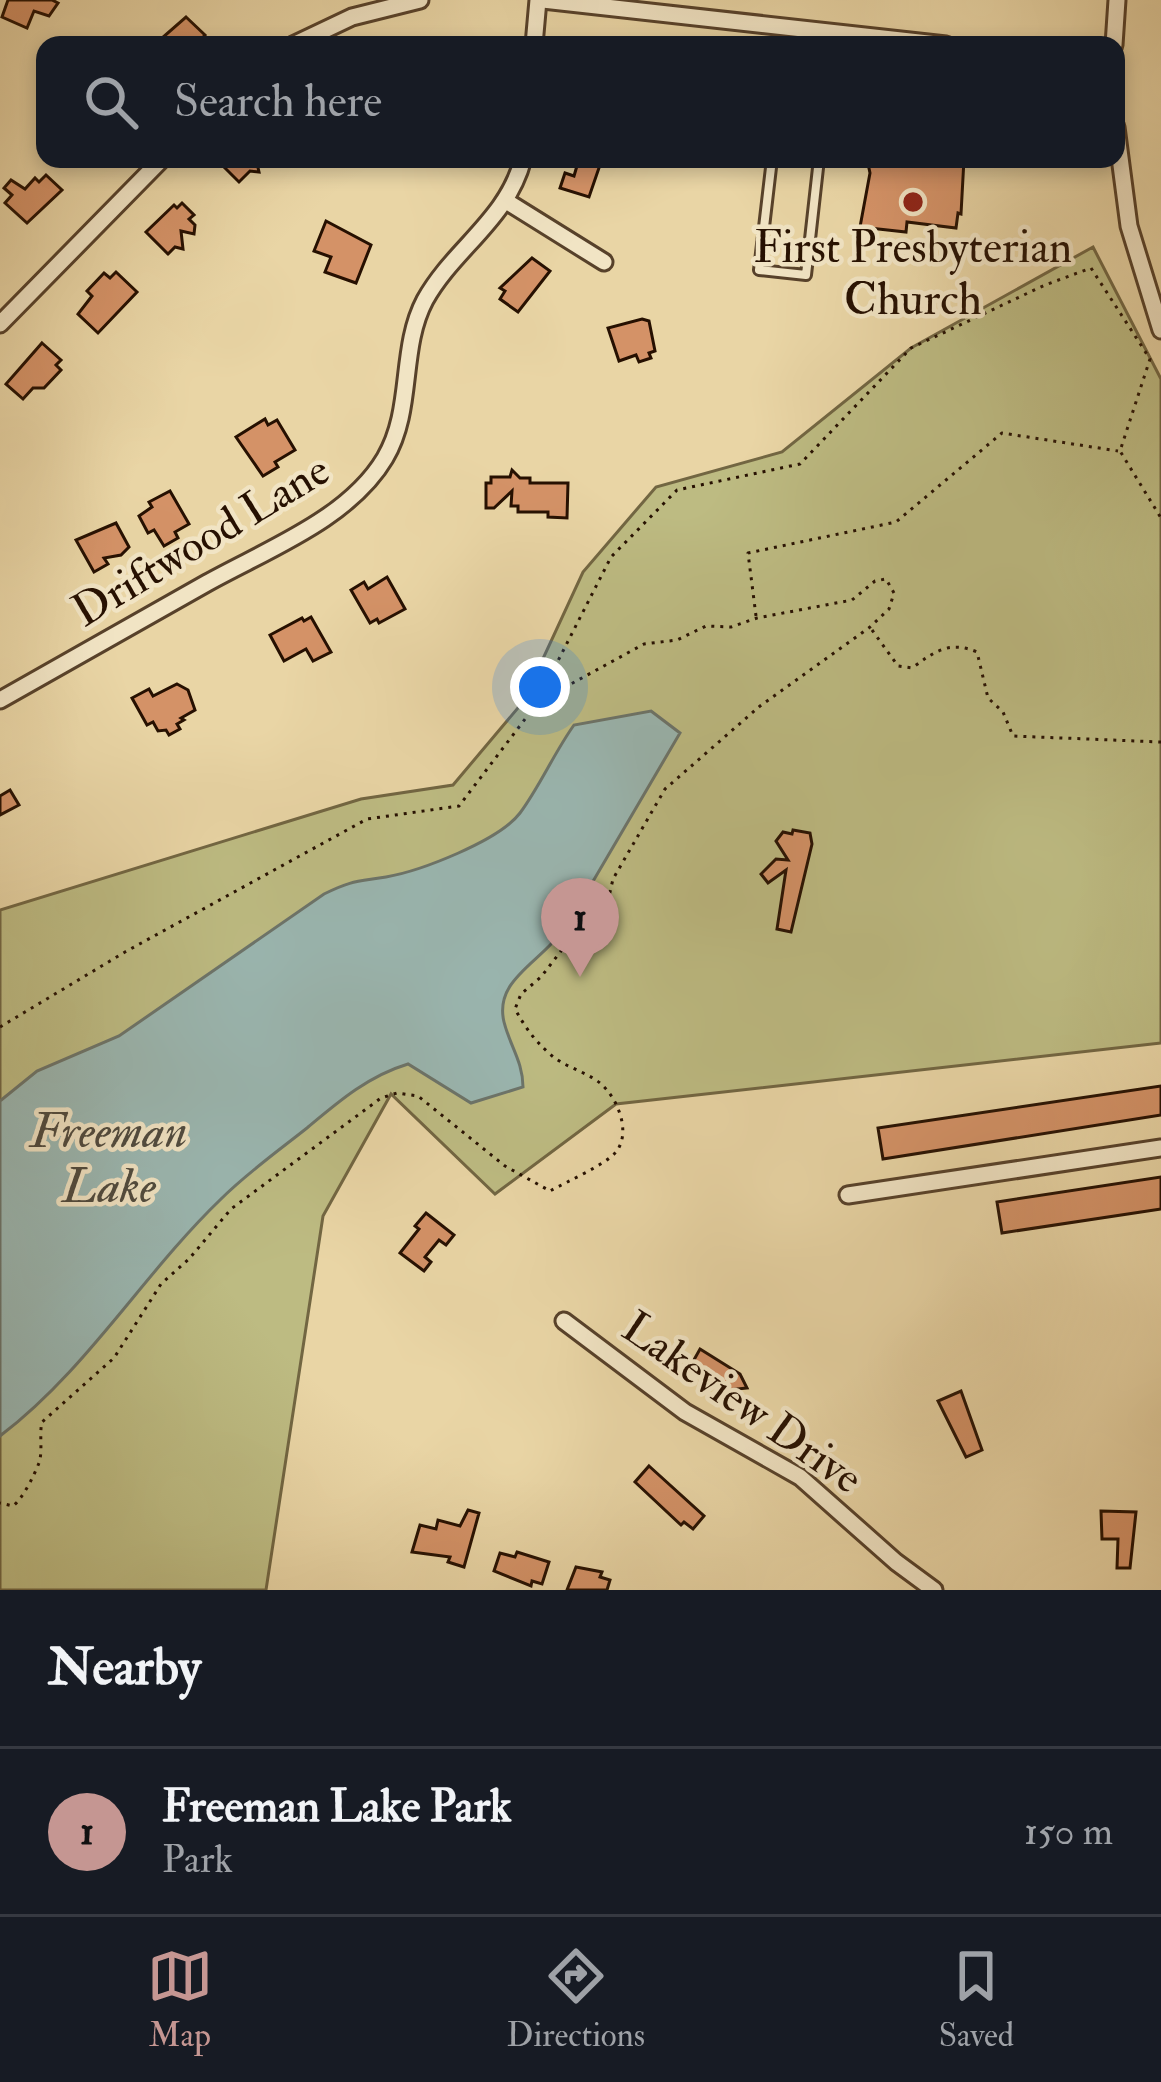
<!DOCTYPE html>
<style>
body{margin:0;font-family:"IM FELL Double Pica",serif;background:#20242c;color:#f1f3f6}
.you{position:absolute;left:540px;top:687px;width:42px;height:42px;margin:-30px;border:9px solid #fff;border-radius:50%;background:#1a73e8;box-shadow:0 0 0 18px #1a73e833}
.badge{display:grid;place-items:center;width:78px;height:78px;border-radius:50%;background:#c59692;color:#111;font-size:39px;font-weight:700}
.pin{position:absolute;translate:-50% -99px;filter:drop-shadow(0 3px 6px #0008)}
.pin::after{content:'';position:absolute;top:63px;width:42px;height:36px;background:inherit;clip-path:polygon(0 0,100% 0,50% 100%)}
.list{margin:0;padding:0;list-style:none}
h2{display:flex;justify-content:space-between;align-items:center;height:156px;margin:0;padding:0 48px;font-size:51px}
h2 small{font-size:39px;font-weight:400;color:#9ea1a6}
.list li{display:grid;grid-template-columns:78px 1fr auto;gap:36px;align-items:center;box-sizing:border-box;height:168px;padding:0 48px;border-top:3px solid #363941}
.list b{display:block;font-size:45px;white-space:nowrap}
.list p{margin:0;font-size:39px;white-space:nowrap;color:#9ea1a6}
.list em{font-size:39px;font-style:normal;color:#9ea1a6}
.icon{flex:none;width:66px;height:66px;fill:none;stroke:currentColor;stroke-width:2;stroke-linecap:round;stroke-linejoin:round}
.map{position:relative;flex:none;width:1161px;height:1590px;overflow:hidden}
.search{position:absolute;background:#171b24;box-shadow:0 6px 18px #0003;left:36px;right:36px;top:36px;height:132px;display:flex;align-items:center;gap:30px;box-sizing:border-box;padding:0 42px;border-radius:24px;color:#9ea1a6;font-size:45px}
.sheet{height:324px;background:#171b24}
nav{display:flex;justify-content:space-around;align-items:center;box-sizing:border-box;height:168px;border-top:3px solid #363941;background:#171b24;font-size:33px;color:#9ea1a6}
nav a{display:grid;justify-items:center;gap:6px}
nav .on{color:#c59692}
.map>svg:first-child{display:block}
</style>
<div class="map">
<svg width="1161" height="1590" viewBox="0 0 1161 1590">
<rect width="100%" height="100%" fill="#e9d5a5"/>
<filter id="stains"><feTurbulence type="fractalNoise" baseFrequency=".00167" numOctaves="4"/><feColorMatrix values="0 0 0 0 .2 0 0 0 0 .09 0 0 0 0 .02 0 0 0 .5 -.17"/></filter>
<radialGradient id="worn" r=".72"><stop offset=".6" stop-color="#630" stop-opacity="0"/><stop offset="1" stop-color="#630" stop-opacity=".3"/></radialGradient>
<polygon fill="#bdbb82" stroke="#726642" stroke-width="3" points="1093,247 1161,379 1161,1043 616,1104 495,1194 391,1094 323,1216 266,1590 0,1590 0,910 361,799 453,785 523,702 583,572 656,487 782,452 911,348"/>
<path fill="#9ab6b0" stroke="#6c746a" stroke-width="3" d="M651,711L680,733L575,912C568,922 561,934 552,943C530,967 495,985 504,1022C510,1046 523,1062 523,1087L471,1103L408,1064C368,1076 338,1102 307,1128C278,1151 247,1173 221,1199C143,1274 87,1370 0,1436V1101L37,1071L119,1036L324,894C353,880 356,882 386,877C420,871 499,841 520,813C540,786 554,753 574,725Z"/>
<g fill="#d49267" stroke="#261001" stroke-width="3">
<polygon points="8,0 52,0 58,3 49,16 34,11 27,28 2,17"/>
<polygon points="186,17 205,35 196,45 154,45"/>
<polygon points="216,159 256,159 259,172 250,171 239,182"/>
<polygon points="579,159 601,162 589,197 560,188 565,173 574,176"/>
<polygon points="867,159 964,159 961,214 958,213 956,228 907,222 906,232 860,227 870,173"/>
<polygon points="46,175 62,190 27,223 5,203 12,195 4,188 11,180 25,189 35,178 39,182"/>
<polygon points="182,203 194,215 189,219 195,225 194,234 181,231 183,249 175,247 168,254 146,232 174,205 177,208"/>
<polygon points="326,221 371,245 356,283 325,272 331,257 314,251"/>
<polygon points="532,258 550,271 518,312 500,299 505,291 500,288"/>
<polygon points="116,272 137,292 98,333 78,314 92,296 87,291 104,273 110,278"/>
<polygon points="642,319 649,321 655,351 649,353 651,358 639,362 636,355 619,361 608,328"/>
<polygon points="42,343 61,360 56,365 61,370 44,388 33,388 23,399 6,384"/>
<polygon points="265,419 268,425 277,420 295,450 275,462 278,467 263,476 236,437"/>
<polygon points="512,470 520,478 530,478 530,483 568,483 567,518 548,517 548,512 518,512 518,506 511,506 512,491 494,508 486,508 486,483 491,483 491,477 510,477"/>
<polygon points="170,491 189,524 175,532 178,538 164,546 154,530 148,533 139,516 152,507 149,502"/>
<polygon points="116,523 129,547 121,555 104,558 108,564 94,572 76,540"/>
<polygon points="387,577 405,609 379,623 377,619 370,623 351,590 364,582 368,589"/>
<polygon points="311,617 331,652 313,661 306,649 284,661 270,635 302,618 304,621"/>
<polygon points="177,684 188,690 195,710 181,718 184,720 177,724 180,729 169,735 166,730 158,731 153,722 147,725 132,698 149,689 153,696"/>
<polygon points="10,790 19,805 0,815 0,796"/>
<polygon points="793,830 810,833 812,844 791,932 777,929 786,870 768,883 761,874 776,859 788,860 776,841 783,832 792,834"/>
<polygon points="1161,1086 1161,1115 883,1159 878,1128"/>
<polygon points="1161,1177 1161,1209 1002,1233 997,1202"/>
<polygon points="426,1213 454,1235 446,1245 439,1240 425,1257 431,1262 424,1271 400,1253 419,1229 415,1226"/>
<polygon points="700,1349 740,1374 747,1388 728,1390 690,1367"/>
<polygon points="961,1391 982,1450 966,1457 938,1401"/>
<polygon points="649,1466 704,1516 693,1529 684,1522 681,1525 635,1482"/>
<polygon points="468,1510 479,1513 464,1567 448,1562 450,1557 412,1552 420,1525 436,1529 438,1520 460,1526"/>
<polygon points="1101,1511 1136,1512 1130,1568 1117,1568 1118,1539 1102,1539"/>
<polygon points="517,1552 549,1562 542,1584 532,1581 531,1586 494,1571 500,1553 515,1557"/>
<polygon points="576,1567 602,1572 600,1577 610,1580 607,1590 567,1590"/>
</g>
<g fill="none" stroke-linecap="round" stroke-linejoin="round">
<g stroke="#57412a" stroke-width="14">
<polyline id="service" points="772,159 759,270 806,275 819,159"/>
</g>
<g stroke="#57412a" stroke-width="21">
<g id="minor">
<polyline points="543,0 946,45"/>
<polyline points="293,45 352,17 420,0"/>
<polyline points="534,45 538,0"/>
<polyline points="1114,45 1117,0"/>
<polyline points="1116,127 1129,226 1161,330"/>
<polyline points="506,201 604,262"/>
<polyline points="0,324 162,159"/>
<path d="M0,700C69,661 138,622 207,583C266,550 349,519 385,458C414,409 399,349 425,300C454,248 507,220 523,159"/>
<polyline points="848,1195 1161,1148"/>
<polyline points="564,1321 685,1412 800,1477 896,1562 934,1590"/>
</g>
</g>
<g stroke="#261001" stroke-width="3" stroke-dasharray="3 6" stroke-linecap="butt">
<polyline points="756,616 748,553 896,522 1002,433 1118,451"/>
<path d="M872,630L898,666L912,668C934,652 949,640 977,652L988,698L1003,712L1013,736L1161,742"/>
<polyline points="538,700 611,557 677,490 800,464 911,348 1045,285 1091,268 1150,359 1120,451 1161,518"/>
<path d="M0,1027L125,952L367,819L459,806L538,702L644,644L677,640L706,626L731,627L757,618L852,600L875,581L886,579L894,593L889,609L870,627L760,706L665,789L613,879L605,914L598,925L561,951L541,977L521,994L515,1009C525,1027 534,1040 550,1054C564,1067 585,1071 600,1083C617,1097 632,1132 616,1152C605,1165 566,1182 550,1191L505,1166L418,1096L397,1093L381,1098L231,1209L189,1259L161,1284L114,1358L42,1422C39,1434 43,1451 39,1463C34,1475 24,1497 13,1506L0,1503"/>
</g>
<use href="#service" stroke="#f1e4c4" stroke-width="8"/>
<use href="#minor" stroke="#f1e4c4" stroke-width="15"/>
</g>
<circle fill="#8f2418" stroke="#f1e4c4" stroke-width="4.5" cx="913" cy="202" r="12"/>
<g text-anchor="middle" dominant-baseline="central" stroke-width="9" stroke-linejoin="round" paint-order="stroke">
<g font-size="45" fill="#261001" stroke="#f1e4c4">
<text x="913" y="248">First Presbyterian<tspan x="913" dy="52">Church</tspan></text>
</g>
<g font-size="45" fill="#261001" stroke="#f1e4c4">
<text transform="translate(201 541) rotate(-31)">Driftwood Lane</text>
<text transform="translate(742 1403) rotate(35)">Lakeview Drive</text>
</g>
<g font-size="48" font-style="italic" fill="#4f4a3e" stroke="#f1e4c4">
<text x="109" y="1132">Freeman<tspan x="109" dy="55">Lake</tspan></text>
</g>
</g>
<rect width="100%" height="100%" filter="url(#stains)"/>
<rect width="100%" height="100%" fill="url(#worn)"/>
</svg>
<div class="you"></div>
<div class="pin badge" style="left:580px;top:977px">1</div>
<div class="search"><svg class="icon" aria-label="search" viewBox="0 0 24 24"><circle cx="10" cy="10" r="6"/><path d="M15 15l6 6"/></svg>Search here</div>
</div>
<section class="sheet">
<h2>Nearby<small></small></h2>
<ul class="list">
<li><span class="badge">1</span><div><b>Freeman Lake Park</b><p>Park</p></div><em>150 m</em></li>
</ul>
</section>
<nav>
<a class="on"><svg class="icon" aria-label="map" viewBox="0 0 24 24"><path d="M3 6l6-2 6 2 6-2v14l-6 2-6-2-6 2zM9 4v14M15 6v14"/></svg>Map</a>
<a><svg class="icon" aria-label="directions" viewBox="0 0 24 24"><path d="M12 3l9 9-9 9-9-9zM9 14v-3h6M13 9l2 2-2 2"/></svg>Directions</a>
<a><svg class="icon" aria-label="saved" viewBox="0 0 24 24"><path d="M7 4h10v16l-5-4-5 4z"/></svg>Saved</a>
</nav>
